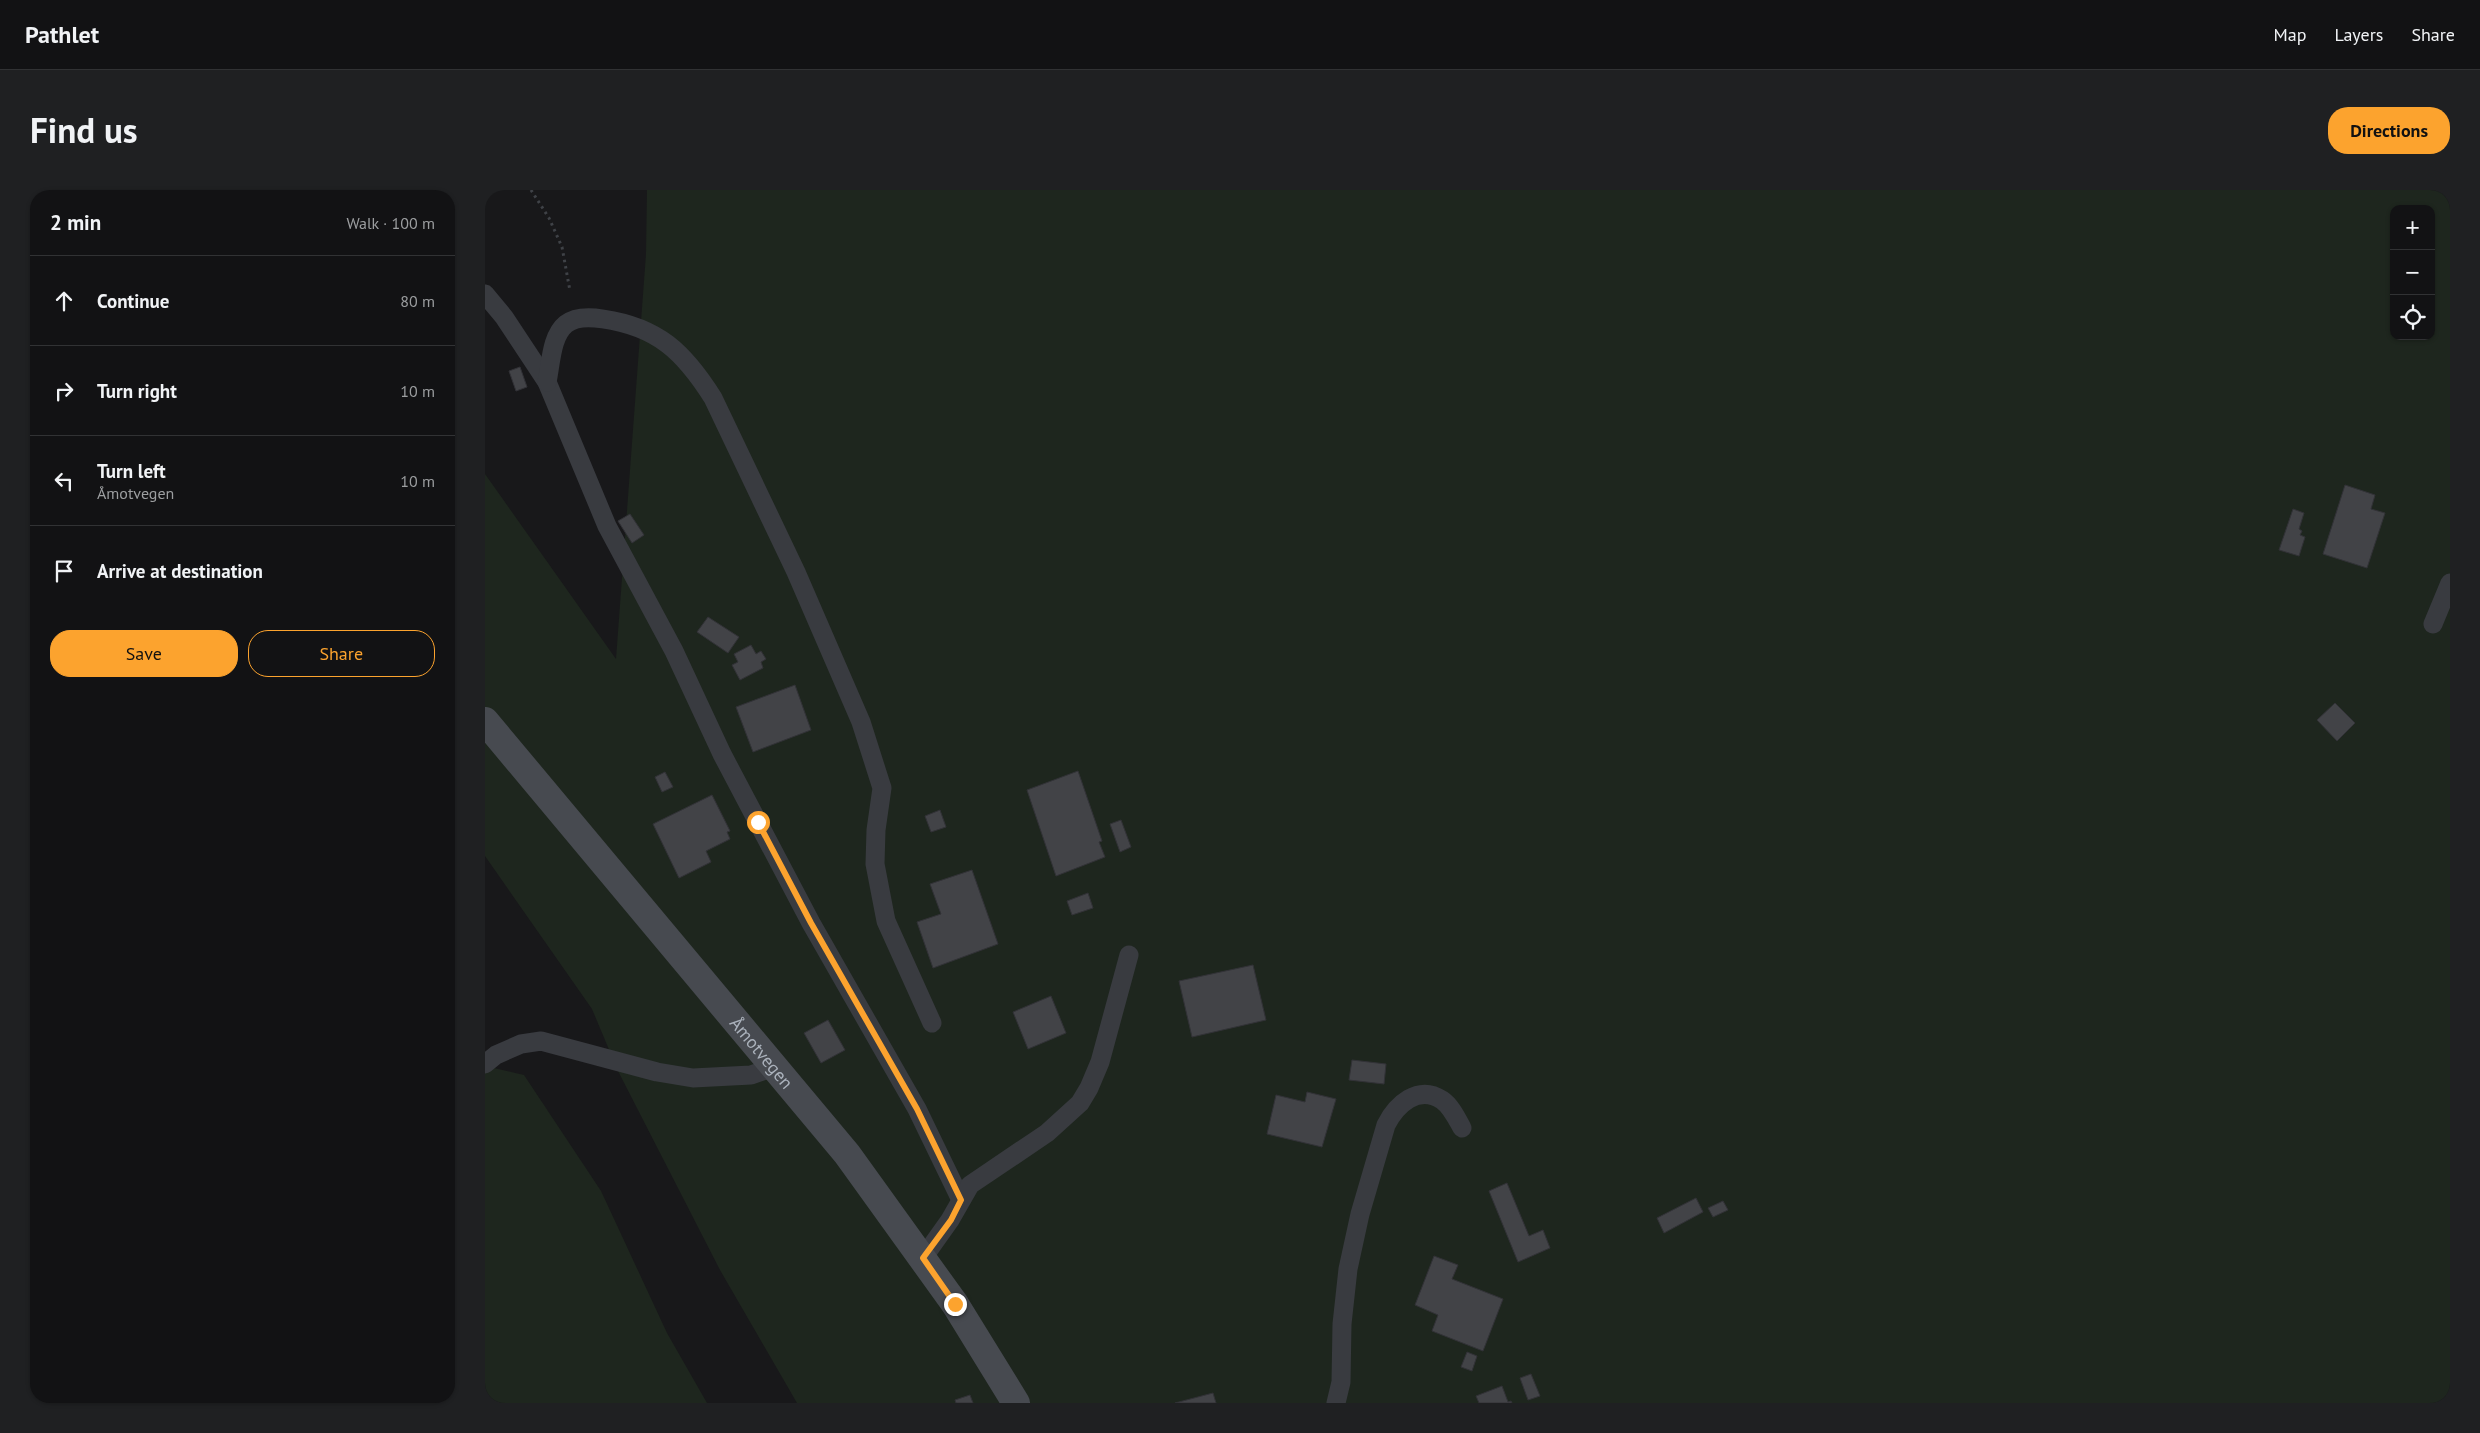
<!DOCTYPE html>
<meta charset="utf-8">
<style>
body{margin:0;font-family:"PT Sans",sans-serif;background:#1f2022;color:#f1f3f6}
.controls{position:absolute;right:15px;top:15px;display:grid;overflow:hidden;border-radius:10px;box-shadow:0 1px 4px #0004}
.controls button{width:45px;height:45px;display:grid;place-items:center;padding:0;border:0;border-bottom:1px solid #313234;background:#121214;color:#f1f3f6;font:25px sans-serif}
.stop{position:absolute;width:15px;height:15px;margin:-11px;border:4px solid #fca32e;border-radius:50%;background:#fff}
.stop.end{background:#fca32e;border-color:#fff;box-shadow:0 1px 5px #0008}
.list{margin:0;padding:0;list-style:none}
h2{display:flex;justify-content:space-between;align-items:center;height:65px;margin:0;padding:0 20px;font-size:21px}
h2 small{font-size:16px;font-weight:400;color:#9c9ea0}
.list li{display:grid;grid-template-columns:32px 1fr auto;gap:15px;align-items:center;box-sizing:border-box;height:90px;padding:0 20px;border-top:1px solid #313234}
.list b{display:block;font-size:19px;white-space:nowrap}
.list p{margin:0;font-size:16px;white-space:nowrap;color:#9c9ea0}
.list em{font-size:16px;font-style:normal;color:#9c9ea0}
.actions{display:flex;gap:10px;padding:15px 20px}
.actions a{flex:1;padding:11px 0;border:1px solid #fca32e;border-radius:20px;text-align:center;font-size:18px;color:#fca32e}
.actions .main{background:#fca32e;color:#111}
.icon{flex:none;width:28px;height:28px;fill:none;stroke:currentColor;stroke-width:2;stroke-linecap:round;stroke-linejoin:round}
.map{position:relative;flex:none;width:1965px;height:1213px;overflow:hidden;border-radius:20px}
header{display:flex;align-items:center;gap:30px;box-sizing:border-box;height:70px;padding:0 25px;background:#121214;border-bottom:1px solid #313234}
header strong{font-size:24px}
nav{display:flex;gap:28px;margin-inline-start:auto;font-size:18px}
.intro{display:flex;align-items:center;justify-content:space-between;box-sizing:border-box;height:120px;padding:0 30px}
h1{margin:0;font-size:35px}
.button{padding:12px 22px;border-radius:20px;background:#fca32e;color:#111;font-size:18px;font-weight:700}
main{display:flex;gap:30px;padding:0 30px}
aside{flex:1;background:#121214;border-radius:20px;box-shadow:0 1px 4px #0004}
.map>svg:first-child{display:block}
</style>
<header>
<strong>Pathlet</strong>
<nav><a>Map</a><a>Layers</a><a>Share</a></nav>
</header>
<div class="intro"><h1>Find us</h1><a class="button">Directions</a></div>
<main>
<aside>
<h2>2 min<small>Walk · 100 m</small></h2>
<ul class="list">
<li><svg class="icon" aria-label="ahead" viewBox="0 0 24 24"><path d="M12 20V5M6 11l6-6 6 6"/></svg><div><b>Continue</b></div><em>80 m</em></li>
<li><svg class="icon" aria-label="right" viewBox="0 0 24 24"><path d="M7 20v-9h11M14 6l5 5-5 5"/></svg><div><b>Turn right</b></div><em>10 m</em></li>
<li><svg class="icon" aria-label="left" viewBox="0 0 24 24"><path d="M17 20v-9H6M10 6l-5 5 5 5"/></svg><div><b>Turn left</b><p>Åmotvegen</p></div><em>10 m</em></li>
<li><svg class="icon" aria-label="arrive" viewBox="0 0 24 24"><path d="M6 21V4h12l-3 4 3 4H6"/></svg><div><b>Arrive at destination</b></div></li>
</ul>
<div class="actions"><a class="main">Save</a><a>Share</a></div>
</aside>
<div class="map">
<svg width="1965" height="1213" viewBox="0 0 1965 1213">
<rect width="100%" height="100%" fill="#18181a"/>
<g fill="#1e261e" fill-rule="evenodd">
<path d="M162,0H1965V1213H312L235,1080L133,881L107,819L0,666V284L131,469L161,64ZM1909,19H1946V146H1909Z"/>
<polygon points="0,876 39,885 116,1001 182,1143 222,1213 0,1213"/>
</g>
<g fill="#424347" stroke="#323237">
<polygon points="35,177 42,197 31,201 24,181"/>
<polygon points="1860,295 1890,305 1886,319 1900,323 1882,378 1838,364"/>
<polygon points="1808,319 1819,323 1814,339 1817,341 1815,345 1820,347 1814,366 1794,360"/>
<polygon points="145,324 159,345 147,353 133,331"/>
<polygon points="223,427 254,447 243,463 212,442"/>
<polygon points="266,455 271,464 276,461 281,469 276,472 278,478 255,490 247,475 253,472 249,464"/>
<polygon points="310,495 326,540 268,562 251,517"/>
<polygon points="1850,513 1870,533 1852,551 1832,530"/>
<polygon points="593,581 617,651 614,652 620,667 571,686 542,600"/>
<polygon points="180,582 188,597 177,602 170,587"/>
<polygon points="227,605 245,641 242,642 245,649 221,661 226,672 194,688 168,634"/>
<polygon points="455,620 461,637 446,642 440,626"/>
<polygon points="636,630 646,657 635,662 625,634"/>
<polygon points="487,680 513,754 448,778 432,732 456,724 445,694"/>
<polygon points="603,703 608,718 587,725 582,711"/>
<polygon points="768,775 781,830 707,847 694,791"/>
<polygon points="566,806 581,843 543,859 528,822"/>
<polygon points="343,830 360,860 336,873 319,843"/>
<polygon points="867,870 901,874 899,894 864,890"/>
<polygon points="822,902 851,909 837,957 782,944 791,905 820,912"/>
<polygon points="1022,993 1044,1046 1058,1040 1065,1058 1033,1072 1004,1001"/>
<polygon points="1211,1008 1218,1022 1179,1043 1172,1028"/>
<polygon points="1238,1011 1243,1020 1228,1027 1223,1018"/>
<polygon points="949,1066 973,1075 967,1089 1018,1109 998,1161 947,1141 953,1125 930,1115"/>
<polygon points="982,1162 992,1166 987,1181 976,1177"/>
<polygon points="1046,1184 1055,1206 1043,1210 1035,1188"/>
<polygon points="1017,1196 1023,1212 1026,1211 1027,1213 994,1213 991,1206"/>
<polygon points="728,1203 731,1213 690,1213"/>
<polygon points="485,1205 488,1213 471,1213 470,1210"/>
</g>
<g fill="none" stroke-linecap="round" stroke-linejoin="round">
<polyline stroke="#3f4247" stroke-width="3" stroke-dasharray="2.5 4" stroke-linecap="butt" points="46,0 64,28 77,57 85,101"/>
<g stroke="#393b40" stroke-width="19">
<polyline points="0,104 19,127 62,192 122,336 189,461 237,564 326,733 432,919 476,1010"/>
<path d="M62,192C66,174 66,146 81,134C91,126 106,127 118,129C173,137 199,162 228,208L311,382L376,532L397,598L391,640L390,674L401,731L447,833"/>
<polyline points="1948,434 1965,393"/>
<polyline points="0,874 11,865 36,854 56,851 172,882 208,888 266,885 289,877"/>
<polyline points="438,1068 465,1030 485,995 562,943 595,913 604,898 615,872 644,765"/>
<path d="M851,1213L856,1192L857,1134L863,1079L875,1024L901,935C911,915 933,894 957,910C966,916 972,929 977,938"/>
</g>
<path stroke="#474a50" stroke-width="28" id="s1" d="M0,531L362,964L470,1114L531,1213"/>
</g>
<g fill="none" stroke-linecap="round" stroke-linejoin="round">
<polyline stroke="#fca32e" stroke-width="6" points="273,632 326,733 432,919 476,1010 466,1030 438,1068 470,1114"/>
</g>
<g text-anchor="middle" dominant-baseline="central" stroke-width="4" stroke-linejoin="round" paint-order="stroke">
<g font-size="18" fill="#aab1bb" stroke="#131315">
<text stroke="none"><textPath href="#s1" startOffset="432">Åmotvegen</textPath></text>
</g>
</g>
</svg>
<div class="controls">
<button>+</button>
<button>−</button>
<button><svg class="icon" aria-label="locate" viewBox="0 0 24 24"><circle cx="12" cy="12" r="6"/><path d="M12 2v4M12 18v4M2 12h4M18 12h4"/></svg></button>
</div>
<div class="stop" style="left:273px;top:632px"></div>
<div class="stop end" style="left:470px;top:1114px"></div>
</div>
</main>
